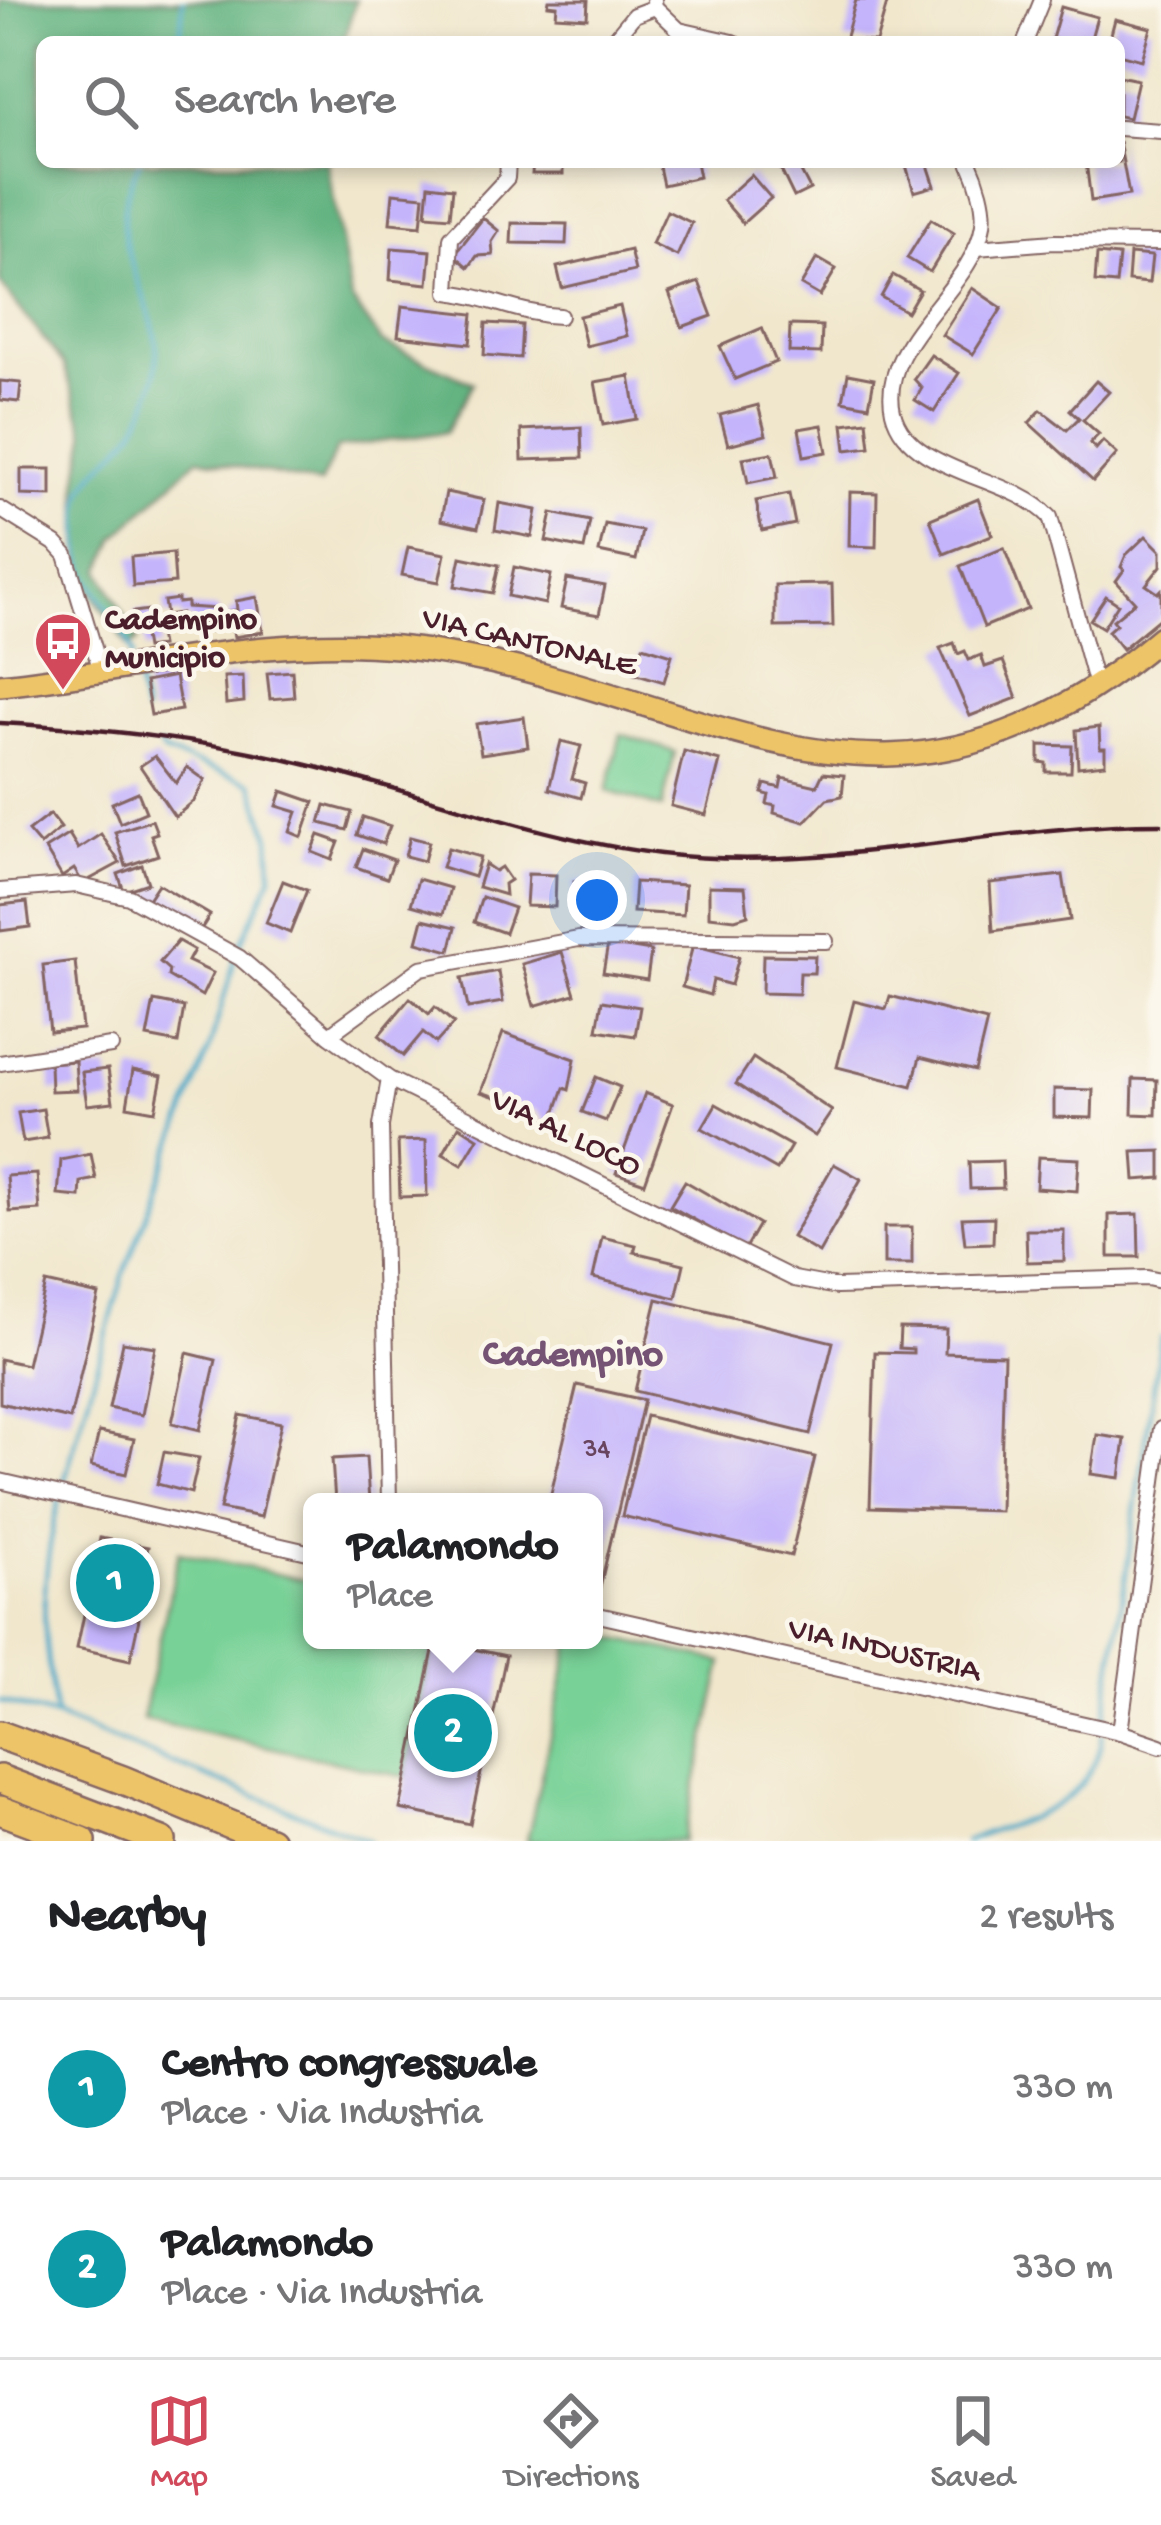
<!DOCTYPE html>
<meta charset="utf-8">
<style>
body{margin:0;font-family:"Gochi Hand",sans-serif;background:#f2f2f2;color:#202124}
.you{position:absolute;left:597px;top:900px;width:42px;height:42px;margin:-30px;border:9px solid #fff;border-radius:50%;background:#1a73e8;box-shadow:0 0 0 18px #1a73e833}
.badge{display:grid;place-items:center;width:78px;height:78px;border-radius:50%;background:#d1495b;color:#fff;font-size:39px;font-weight:700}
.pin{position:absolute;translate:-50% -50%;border:6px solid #fff;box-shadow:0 3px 12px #0006}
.popup{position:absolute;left:303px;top:1493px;width:300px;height:156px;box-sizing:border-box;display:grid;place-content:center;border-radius:18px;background:#fff;filter:drop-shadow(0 3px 9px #0005);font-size:39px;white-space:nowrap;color:#757577}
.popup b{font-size:45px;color:#202124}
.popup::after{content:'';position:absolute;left:50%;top:100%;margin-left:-24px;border:24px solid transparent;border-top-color:#fff}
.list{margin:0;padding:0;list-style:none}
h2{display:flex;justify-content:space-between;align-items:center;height:156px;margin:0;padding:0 48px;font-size:51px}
h2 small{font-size:39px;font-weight:400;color:#757577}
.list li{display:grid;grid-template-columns:78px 1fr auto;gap:36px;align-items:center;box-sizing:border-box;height:180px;padding:0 48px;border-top:3px solid #e0e0e0}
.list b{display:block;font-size:45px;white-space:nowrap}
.list p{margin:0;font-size:39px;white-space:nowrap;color:#757577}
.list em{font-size:39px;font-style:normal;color:#757577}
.icon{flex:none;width:66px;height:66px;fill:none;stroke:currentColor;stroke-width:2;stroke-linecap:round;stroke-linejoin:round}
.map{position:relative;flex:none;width:1161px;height:1841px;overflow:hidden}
.search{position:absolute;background:#fff;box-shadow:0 6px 18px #0003;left:36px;right:36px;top:36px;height:132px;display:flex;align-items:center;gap:30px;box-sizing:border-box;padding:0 42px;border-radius:18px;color:#757577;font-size:45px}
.sheet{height:516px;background:#fff}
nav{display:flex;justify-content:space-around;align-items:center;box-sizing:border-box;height:168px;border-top:3px solid #e0e0e0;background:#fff;font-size:33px;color:#757577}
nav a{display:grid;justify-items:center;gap:6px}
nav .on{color:#d1495b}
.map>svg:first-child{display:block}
</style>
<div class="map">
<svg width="1161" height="1841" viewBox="0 0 1161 1841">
<rect width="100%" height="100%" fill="#fbf7ec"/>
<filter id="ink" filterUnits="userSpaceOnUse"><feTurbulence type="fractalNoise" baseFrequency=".00833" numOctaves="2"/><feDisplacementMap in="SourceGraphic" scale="24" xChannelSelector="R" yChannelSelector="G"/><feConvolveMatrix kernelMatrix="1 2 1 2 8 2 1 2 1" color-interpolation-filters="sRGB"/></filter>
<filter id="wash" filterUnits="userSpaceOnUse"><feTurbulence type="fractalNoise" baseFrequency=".004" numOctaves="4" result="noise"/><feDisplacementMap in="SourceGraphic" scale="48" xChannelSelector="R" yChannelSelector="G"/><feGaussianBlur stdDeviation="2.7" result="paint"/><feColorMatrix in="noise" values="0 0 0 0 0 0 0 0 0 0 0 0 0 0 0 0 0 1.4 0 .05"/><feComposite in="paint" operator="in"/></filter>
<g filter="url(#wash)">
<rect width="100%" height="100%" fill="#f1e7cd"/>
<g fill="#78d197" stroke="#617861" stroke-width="3">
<polygon points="621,734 675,752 662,808 607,791"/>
<polygon points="179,1552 312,1582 312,1640 435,1640 405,1777 142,1719"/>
<polygon points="594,1634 723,1662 683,1841 527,1841 571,1640 594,1640"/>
</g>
<polygon fill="#62b380" stroke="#566956" stroke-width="3" points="0,0 356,0 343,42 42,42 42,162 327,162 351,299 382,342 473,383 446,432 337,448 320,484 198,458 116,537 101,571 138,641 128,646 80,576 78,483 86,434 64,365 0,283"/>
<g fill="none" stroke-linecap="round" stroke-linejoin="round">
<g stroke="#49a9c8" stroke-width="4.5">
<polyline points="180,42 183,0"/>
<path d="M133,657C125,619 85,591 81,551C80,536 78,511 82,496C90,470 118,454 133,432C144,417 156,382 157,364C159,285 94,247 140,162"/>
<polyline points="136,674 144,713"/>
<polyline points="62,1489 123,1276 209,1050 237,952 272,876 270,838 252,783 163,752 160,746"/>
<polyline points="0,1701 56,1717 369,1841"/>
<path d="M56,1717C41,1631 39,1586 59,1500"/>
<polyline points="1104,1723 1161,1337"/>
<path d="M965,1841C1027,1817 1091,1810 1102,1735"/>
</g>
</g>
<g id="blocks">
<g fill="#c4b4fc">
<polygon points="549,0 588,0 587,18 556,16 557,6 548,5"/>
<polygon points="856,0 888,0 876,42 845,40"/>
<polygon points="1061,7 1097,17 1090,42 1052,39"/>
<polygon points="1115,19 1151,28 1142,60 1119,54 1119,42 1109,42"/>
<polygon points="1119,76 1138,80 1129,118 1119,116"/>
<polygon points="1119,141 1129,195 1091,201 1086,162 1119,162"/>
<polygon points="533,162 563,162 563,174 532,174"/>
<polygon points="658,162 696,162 699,177 663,185"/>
<polygon points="777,162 796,162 810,189 794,197"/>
<polygon points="905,162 927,162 935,186 914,192"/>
<polygon points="751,175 771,198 743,223 723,200"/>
<polygon points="429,185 453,188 450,217 426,215"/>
<polygon points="393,193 424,196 421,226 390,223"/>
<polygon points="667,211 692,223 677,256 652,244"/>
<polygon points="483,218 499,231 492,242 493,255 477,256 469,267 454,255"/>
<polygon points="931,219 954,233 930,272 907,258"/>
<polygon points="512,223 567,224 566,244 511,243"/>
<polygon points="392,248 431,251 428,284 390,280"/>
<polygon points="630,250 635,271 562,288 557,267"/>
<polygon points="1097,254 1119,256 1116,284 1095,282"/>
<polygon points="1130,254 1152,256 1149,283 1128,281"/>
<polygon points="817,258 836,269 820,296 801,285"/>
<polygon points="893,275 920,290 907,312 881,297"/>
<polygon points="699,282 712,316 682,327 669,293"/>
<polygon points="972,288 1002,308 973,354 942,335"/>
<polygon points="402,306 473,314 470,344 398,336"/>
<polygon points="620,306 627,336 586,346 579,316"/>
<polygon points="486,323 522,325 520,358 484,355"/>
<polygon points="790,325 822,326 821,353 789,352"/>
<polygon points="762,328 776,362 735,379 720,346"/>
<polygon points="931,355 959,373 934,412 915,400 922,388 914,379"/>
<polygon points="848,374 874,379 869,406 843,401"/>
<polygon points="630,376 637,419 603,425 595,382"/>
<polygon points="0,381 21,383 19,402 0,400"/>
<polygon points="1096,381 1109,392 1083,420 1099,434 1090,443 1096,449 1103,441 1117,454 1093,481 1029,423 1041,410 1067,430 1079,418 1070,410"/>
<polygon points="758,405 766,435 728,445 720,415"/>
<polygon points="867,421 870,447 846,450 843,424"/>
<polygon points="822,425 827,452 804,456 799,429"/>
<polygon points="581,427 582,458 522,460 521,430"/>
<polygon points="772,453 777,477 748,483 743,458"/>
<polygon points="21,469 51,469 51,496 21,495"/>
<polygon points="446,492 484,500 478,528 441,520"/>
<polygon points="850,492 877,493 876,547 849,546"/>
<polygon points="789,494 795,524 762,531 756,501"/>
<polygon points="978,499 992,535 944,554 930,519"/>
<polygon points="499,503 537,510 532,537 495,530"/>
<polygon points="552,513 590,521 584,549 546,541"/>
<polygon points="605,524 642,531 636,560 599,552"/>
<polygon points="1146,536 1161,551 1161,566 1146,585 1158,593 1161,590 1161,617 1122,649 1108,631 1116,624 1113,620 1135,602 1116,581 1124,570 1121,567 1126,555"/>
<polygon points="408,547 445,554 439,582 402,575"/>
<polygon points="1004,548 1028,609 984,627 960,566"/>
<polygon points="173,553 175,583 133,586 131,557"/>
<polygon points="461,557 499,565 493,593 455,586"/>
<polygon points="514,567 551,575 545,604 508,596"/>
<polygon points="567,579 605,586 599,615 561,608"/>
<polygon points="832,584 833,626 775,627 775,585"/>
<polygon points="1106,596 1118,604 1103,628 1090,620"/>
<polygon points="257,597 263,632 234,637 229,611 237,610 236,601"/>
<polygon points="178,599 178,603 187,602 187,607 218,609 221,630 208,632 207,624 197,625 190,617 182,618 181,613 166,615 164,601"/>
<polygon points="148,610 157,623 161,646 146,648 142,626 134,612"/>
<polygon points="954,643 958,654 965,651 969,660 981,655 985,667 1003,661 1017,698 970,716 940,648"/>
<polygon points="643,646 672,655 664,682 634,673"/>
<polygon points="292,671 294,697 270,699 267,673"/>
<polygon points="175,676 181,710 151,715 145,682"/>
<polygon points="243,676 244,702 226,704 224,677"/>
<polygon points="524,717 528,747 481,754 476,724"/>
<polygon points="1099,727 1100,748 1105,748 1105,764 1078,767 1076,730"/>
<polygon points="561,741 581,746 572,779 585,783 581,798 549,789"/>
<polygon points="1039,745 1072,746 1071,772 1046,772 1046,763 1039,762"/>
<polygon points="684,751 720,761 706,815 671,806"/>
<polygon points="155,756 176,783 187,767 205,780 194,801 175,817 140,766"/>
<polygon points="823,773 844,775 842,796 827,799 805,822 774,813 775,806 767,804 769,795 762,793 765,784 780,788 782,778 817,786"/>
<polygon points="282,791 314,802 302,837 290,832 297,812 277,806"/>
<polygon points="138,792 146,812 120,823 112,803"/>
<polygon points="325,805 352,812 347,830 320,823"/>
<polygon points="50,814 61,828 40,845 28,831"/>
<polygon points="363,817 390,826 383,844 357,835"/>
<polygon points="152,820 157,833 151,835 158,855 126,866 115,832"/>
<polygon points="69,834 78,849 101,834 120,863 83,883 74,869 62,877 45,849"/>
<polygon points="319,835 339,842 332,860 312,852"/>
<polygon points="410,837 429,842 424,861 405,856"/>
<polygon points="448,848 480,857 474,877 442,867"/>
<polygon points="363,849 394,860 387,878 356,867"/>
<polygon points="485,864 495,871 501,867 510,880 504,884 505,895 478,887"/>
<polygon points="142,865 148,883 124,891 118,874"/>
<polygon points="528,874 556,875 555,907 526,906"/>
<polygon points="1063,875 1070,920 993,931 990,883"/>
<polygon points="418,879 450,888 443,914 411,905"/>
<polygon points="607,880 608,909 576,911 574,882"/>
<polygon points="283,881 307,890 290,933 266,923"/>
<polygon points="635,882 685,885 683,915 633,912"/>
<polygon points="158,884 210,915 200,931 148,899"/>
<polygon points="709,886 745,887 748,915 735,919 709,916"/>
<polygon points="482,897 514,908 505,933 474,922"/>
<polygon points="27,902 30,927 0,931 0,905"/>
<polygon points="423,919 456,927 450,951 417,942"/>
<polygon points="178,941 194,950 188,961 213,973 202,996 168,976 169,970 160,962"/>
<polygon points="608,944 651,951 647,980 603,973"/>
<polygon points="693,945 739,957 731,985 713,980 710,995 682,987"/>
<polygon points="562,952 575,994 534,1006 522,964"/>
<polygon points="763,955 815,956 814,973 800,973 799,994 762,993"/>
<polygon points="75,961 82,1029 50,1032 43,965"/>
<polygon points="498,971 503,1002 468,1008 462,978"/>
<polygon points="890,996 987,1021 975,1071 920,1057 912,1086 837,1067 854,1001 886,1009"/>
<polygon points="410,998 429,1014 435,1007 454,1023 436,1043 423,1032 403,1056 379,1035"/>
<polygon points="154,1001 184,1007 178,1043 147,1037"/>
<polygon points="602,1001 640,1007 635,1036 597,1030"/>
<polygon points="503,1033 575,1059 569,1090 564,1088 550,1128 537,1111 481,1092"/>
<polygon points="753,1058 832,1111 815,1136 736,1084"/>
<polygon points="75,1061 77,1090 51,1091 50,1063"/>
<polygon points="108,1069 113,1102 87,1105 82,1072"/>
<polygon points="133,1070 162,1076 155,1111 127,1106"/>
<polygon points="596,1077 620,1087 606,1121 582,1112"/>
<polygon points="1133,1079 1157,1080 1156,1115 1132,1114"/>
<polygon points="1054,1089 1093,1090 1092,1118 1054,1117"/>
<polygon points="645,1093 673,1104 645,1183 616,1173"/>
<polygon points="716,1104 791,1146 777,1170 702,1128"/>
<polygon points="43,1109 48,1138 23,1142 18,1113"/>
<polygon points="459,1126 478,1138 462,1165 443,1154"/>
<polygon points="426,1140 427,1196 400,1197 398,1141"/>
<polygon points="1161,1151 1161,1178 1135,1180 1133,1152"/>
<polygon points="91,1154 96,1179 81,1182 80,1197 58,1195 61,1160"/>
<polygon points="1038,1157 1079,1159 1077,1191 1036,1188"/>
<polygon points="1002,1161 1003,1188 970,1189 969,1162"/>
<polygon points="834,1164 861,1179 819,1253 792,1237"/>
<polygon points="37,1174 40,1210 10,1212 7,1176"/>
<polygon points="685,1181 759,1224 745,1248 670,1206"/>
<polygon points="1138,1214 1139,1257 1109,1257 1109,1215"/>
<polygon points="994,1217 993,1243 965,1244 962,1218"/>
<rect x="884" y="1227" width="28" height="37"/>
<polygon points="1026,1230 1064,1230 1064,1261 1027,1262"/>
<polygon points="602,1237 636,1245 634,1252 684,1264 676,1298 593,1278"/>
<polygon points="46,1283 99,1295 70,1419 0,1403 0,1359 27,1365"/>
<polygon points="657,1299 833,1342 810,1434 635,1391"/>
<polygon points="900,1328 946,1329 945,1353 1004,1355 1000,1511 870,1507 875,1352 913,1353 913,1349 899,1348"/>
<polygon points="123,1342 155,1347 142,1415 109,1408"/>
<polygon points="187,1353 216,1360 200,1430 172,1423"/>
<polygon points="577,1385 644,1400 599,1591 594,1590 594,1502 549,1502"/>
<polygon points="240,1415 281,1423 261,1517 220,1509"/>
<polygon points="646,1416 815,1457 791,1556 622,1516"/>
<polygon points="99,1432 134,1439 126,1474 91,1466"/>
<polygon points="1097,1435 1125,1439 1120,1478 1091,1474"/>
<polygon points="164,1452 199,1458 191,1493 157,1484"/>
<polygon points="366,1457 369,1502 335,1502 332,1459"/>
<polygon points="100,1538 148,1547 133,1618 139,1619 130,1660 77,1648"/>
<polygon points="435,1641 506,1656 470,1824 400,1809"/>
</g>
</g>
</g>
<g filter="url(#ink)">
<use href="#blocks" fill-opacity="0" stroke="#846564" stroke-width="3"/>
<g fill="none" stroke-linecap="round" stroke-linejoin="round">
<g stroke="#846564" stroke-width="18">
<g id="street">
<polyline points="654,0 655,7 679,30 733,42"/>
<polyline points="612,42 634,15 655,7"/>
<polyline points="1025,42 1042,0"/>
<polyline points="1119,128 1161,131"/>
<path d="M508,162L507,178L451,238L448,292C491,297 517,314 560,316"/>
<path d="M969,162C977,179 986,206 983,225C974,289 877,342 893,412C908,474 1011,475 1050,517L1096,686"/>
<polyline points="976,248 1054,242 1161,243"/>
<polyline points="0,509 56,544 66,555 101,671"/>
<polyline points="0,891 76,885 129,897 240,958 329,1035 389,1079 794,1279 837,1287 1147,1278 1161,1281"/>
<polyline points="329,1035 421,968 579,939 826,941"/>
<polyline points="0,1063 111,1046"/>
<polyline points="389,1079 381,1126 389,1502"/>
<polyline points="0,1481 312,1553"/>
<polyline points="594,1614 1120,1732 1161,1746"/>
<polyline points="1120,1732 1161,1429"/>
</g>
</g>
<g stroke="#846564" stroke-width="26">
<path id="primary" d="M0,685C132,672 263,634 397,647C699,677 874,880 1161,637"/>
</g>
<g stroke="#846564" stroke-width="32">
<g id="highway">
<polyline points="0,1735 123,1780 269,1841"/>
<polyline points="0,1779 162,1841"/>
<polyline points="0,1810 82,1841"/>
</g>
</g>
<use href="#street" stroke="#fff" stroke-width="14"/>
<use href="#primary" stroke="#eec469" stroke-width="21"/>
<use href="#highway" stroke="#eec469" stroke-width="27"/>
<path stroke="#4a1f2b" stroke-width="4.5" d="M0,723C107,729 212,740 316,767C431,796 543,840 661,854C829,874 993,824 1161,824"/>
</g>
</g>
<defs>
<g id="bus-pin" transform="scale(3)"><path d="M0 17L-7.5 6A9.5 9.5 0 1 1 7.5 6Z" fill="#d1495b" stroke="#fbf7ec"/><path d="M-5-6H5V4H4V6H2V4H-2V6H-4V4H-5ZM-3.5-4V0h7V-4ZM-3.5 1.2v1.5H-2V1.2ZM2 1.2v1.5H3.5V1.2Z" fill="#fff"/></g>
</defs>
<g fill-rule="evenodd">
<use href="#bus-pin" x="63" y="641"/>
</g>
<g text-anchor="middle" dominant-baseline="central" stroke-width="9" stroke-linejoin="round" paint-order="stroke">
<g font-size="27" fill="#68445f">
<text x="597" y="1451">34</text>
</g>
<g font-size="33" font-weight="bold" fill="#4a1f2b" stroke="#fbf7ec" text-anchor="start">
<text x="105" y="622">Cadempino<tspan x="105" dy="38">Municipio</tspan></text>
</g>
<g font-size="33" fill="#4a1f2b" stroke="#fbf7ec">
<text transform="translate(529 644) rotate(13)">VIA CANTONALE</text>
<text transform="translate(565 1135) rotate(26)">VIA AL LOCO</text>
<text transform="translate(884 1652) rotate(13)">VIA INDUSTRIA</text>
</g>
<g font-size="39" font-weight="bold" fill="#755374" stroke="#fbf7ec">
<text x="573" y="1357">Cadempino</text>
</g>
</g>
</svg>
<div class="you"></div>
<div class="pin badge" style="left:115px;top:1583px;background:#0f9aa8">1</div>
<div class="pin badge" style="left:453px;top:1733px;background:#0f9aa8">2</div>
<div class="popup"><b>Palamondo</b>Place</div>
<div class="search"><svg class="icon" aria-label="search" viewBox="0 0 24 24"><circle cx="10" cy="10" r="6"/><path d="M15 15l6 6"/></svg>Search here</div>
</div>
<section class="sheet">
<h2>Nearby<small>2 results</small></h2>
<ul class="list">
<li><span class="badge" style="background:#0f9aa8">1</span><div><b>Centro congressuale</b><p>Place · Via Industria</p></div><em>330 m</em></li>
<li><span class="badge" style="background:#0f9aa8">2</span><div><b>Palamondo</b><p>Place · Via Industria</p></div><em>330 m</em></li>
</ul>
</section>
<nav>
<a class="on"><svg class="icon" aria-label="map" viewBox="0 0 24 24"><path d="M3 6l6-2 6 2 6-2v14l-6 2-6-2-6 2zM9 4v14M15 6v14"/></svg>Map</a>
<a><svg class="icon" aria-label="directions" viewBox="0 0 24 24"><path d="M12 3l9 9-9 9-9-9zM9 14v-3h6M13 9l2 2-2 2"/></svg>Directions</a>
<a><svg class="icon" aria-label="saved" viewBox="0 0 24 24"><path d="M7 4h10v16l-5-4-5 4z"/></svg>Saved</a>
</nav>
